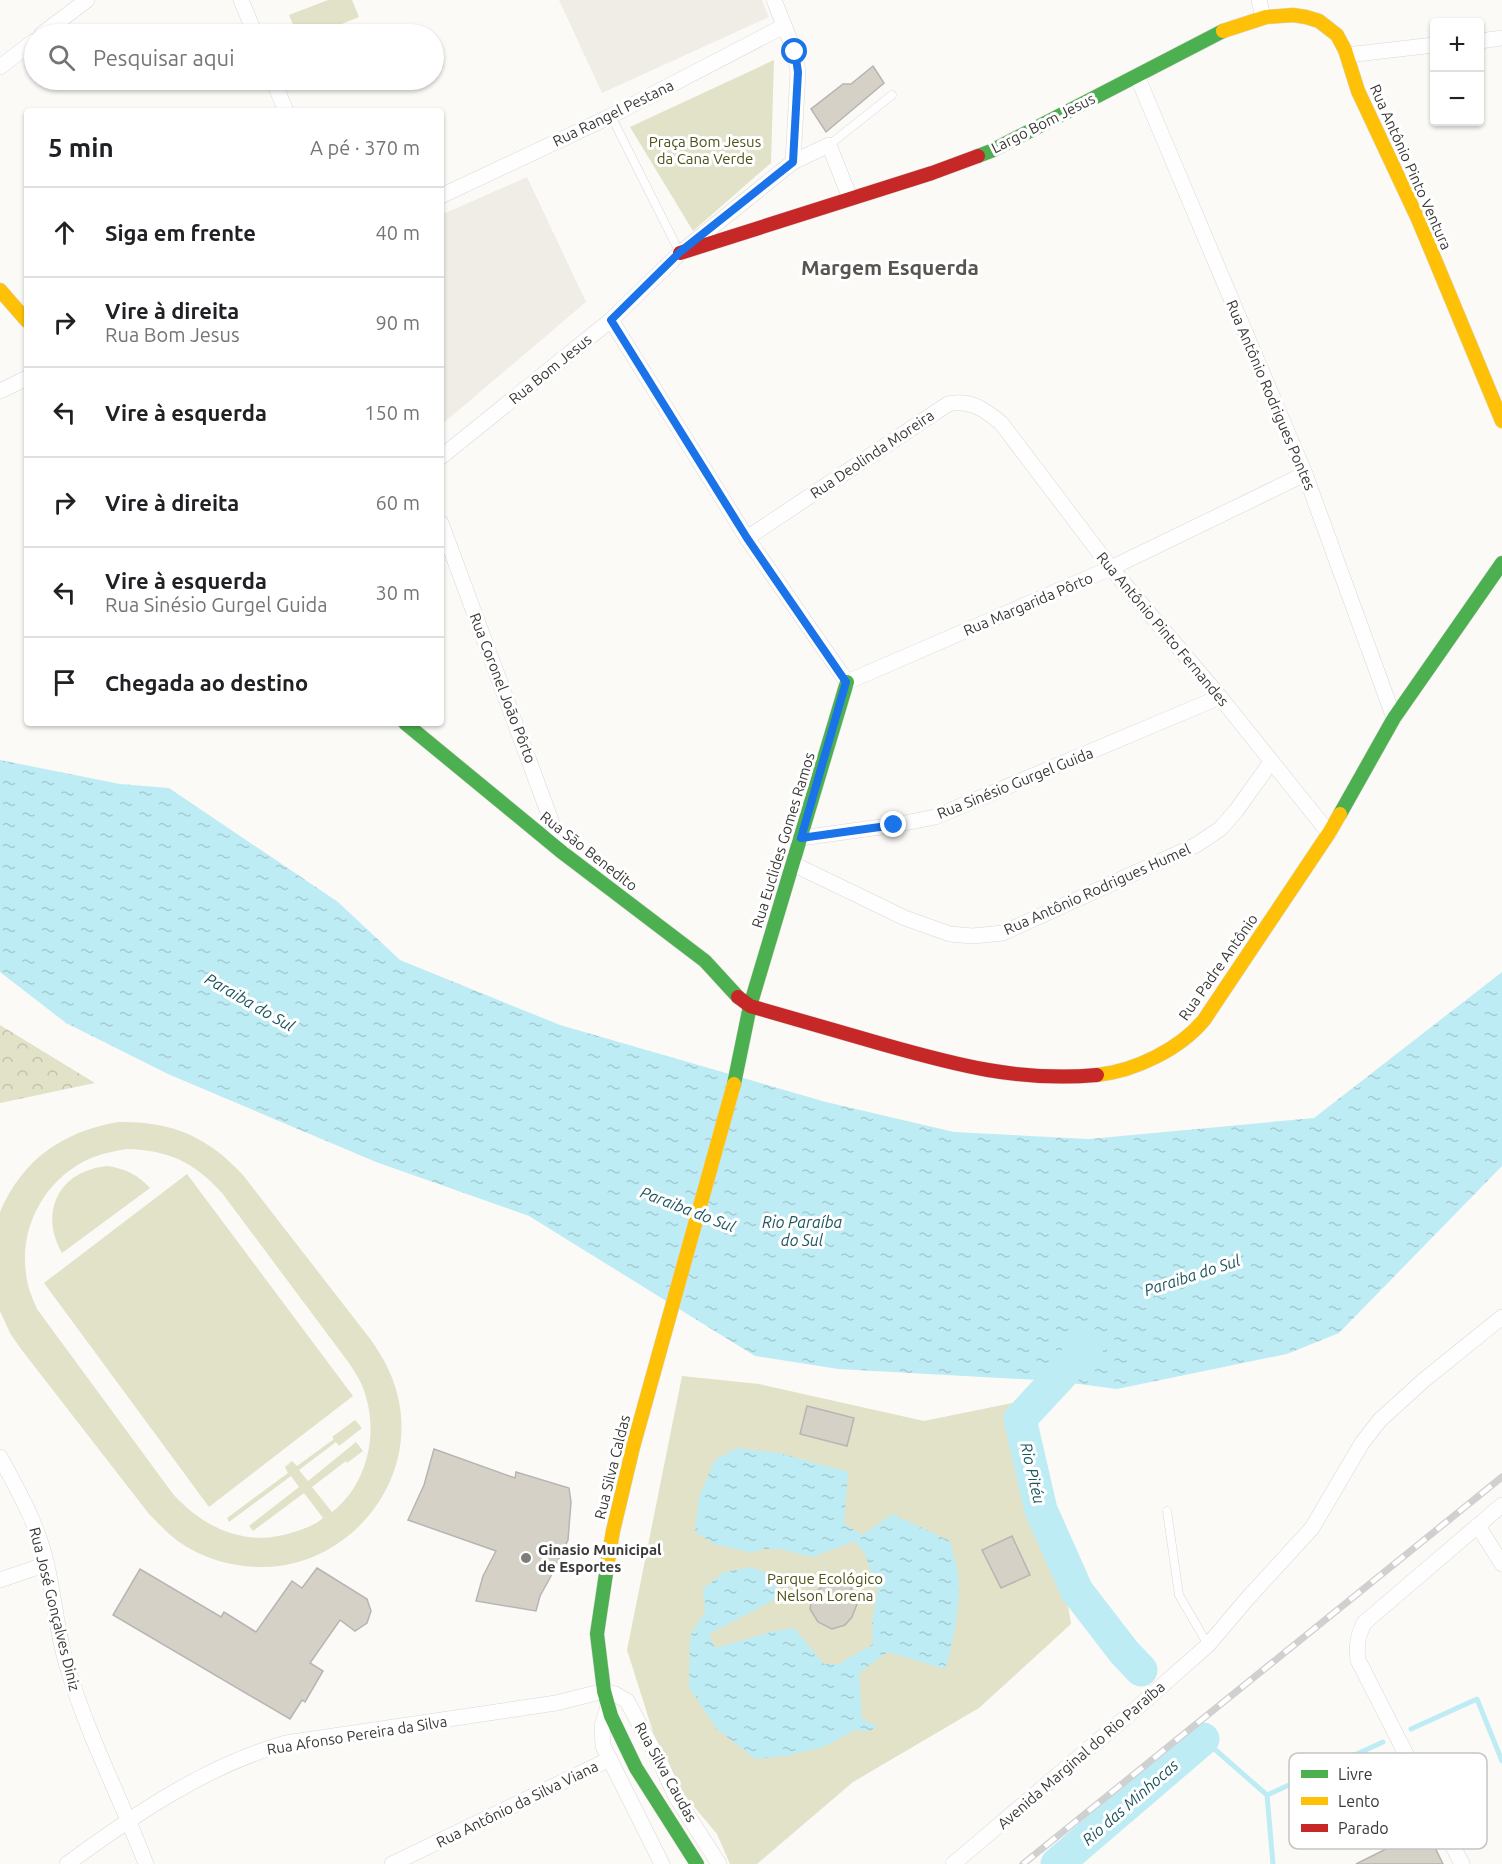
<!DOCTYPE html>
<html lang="pt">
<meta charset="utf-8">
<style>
body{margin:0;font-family:Ubuntu,sans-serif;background:#f6f6f6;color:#202124}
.controls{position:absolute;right:18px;top:18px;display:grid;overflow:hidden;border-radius:6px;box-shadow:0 2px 4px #0004}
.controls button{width:54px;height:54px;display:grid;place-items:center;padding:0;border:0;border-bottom:2px solid #e0e0e0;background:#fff;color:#202124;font:30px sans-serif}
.stop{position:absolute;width:18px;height:18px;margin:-14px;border:4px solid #1a73e8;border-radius:50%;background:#fff}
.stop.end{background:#1a73e8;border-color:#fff;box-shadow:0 2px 6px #0008}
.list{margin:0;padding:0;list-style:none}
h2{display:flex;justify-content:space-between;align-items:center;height:78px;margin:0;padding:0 24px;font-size:26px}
h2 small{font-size:20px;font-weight:400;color:#757577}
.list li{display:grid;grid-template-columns:39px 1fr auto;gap:18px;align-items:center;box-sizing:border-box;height:90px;padding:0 24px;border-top:2px solid #e0e0e0}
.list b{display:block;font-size:22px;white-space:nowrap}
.list p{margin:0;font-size:20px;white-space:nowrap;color:#757577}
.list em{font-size:20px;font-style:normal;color:#757577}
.icon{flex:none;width:33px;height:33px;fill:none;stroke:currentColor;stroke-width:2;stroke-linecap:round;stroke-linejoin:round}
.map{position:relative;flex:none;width:1502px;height:1864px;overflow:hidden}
.search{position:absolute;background:#fff;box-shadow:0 2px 4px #0004;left:24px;top:24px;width:420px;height:66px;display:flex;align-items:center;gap:15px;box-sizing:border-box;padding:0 21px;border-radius:33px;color:#757577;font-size:22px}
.panel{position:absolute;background:#fff;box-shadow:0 2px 4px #0004;left:24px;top:108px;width:420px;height:618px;border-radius:6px}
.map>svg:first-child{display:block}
</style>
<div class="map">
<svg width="1502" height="1864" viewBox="0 0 1502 1864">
<defs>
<pattern id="forest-crowns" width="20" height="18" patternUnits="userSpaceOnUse" patternTransform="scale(1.5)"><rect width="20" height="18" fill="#e1e2c8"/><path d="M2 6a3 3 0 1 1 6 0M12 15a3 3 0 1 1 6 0" fill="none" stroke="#c2c3ac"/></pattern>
<pattern id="water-ripples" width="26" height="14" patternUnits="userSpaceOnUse" patternTransform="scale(1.5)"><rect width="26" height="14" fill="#beecf4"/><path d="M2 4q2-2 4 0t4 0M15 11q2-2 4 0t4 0" fill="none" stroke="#a4cbd2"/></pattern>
</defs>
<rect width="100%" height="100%" fill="#fcfaf7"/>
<g fill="#efede5">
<polygon points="559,0 762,0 769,17 602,93"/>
<polygon points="527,177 586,302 441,425 441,215"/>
</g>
<g fill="#e1e2c8" fill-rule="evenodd">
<polygon points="328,0 352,0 359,17 317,34 297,34 289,15"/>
<polygon points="774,60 771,163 693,231 630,127"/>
<path d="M118,1122C171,1121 207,1136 243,1175L371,1340C382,1356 392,1373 397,1393C420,1478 352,1565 265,1567C235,1568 204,1559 179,1542C168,1534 159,1524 149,1514L21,1349L10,1333L0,1311V1212C23,1159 62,1132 118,1122ZM127,1149C168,1150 194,1162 222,1193L349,1363C356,1374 363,1384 366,1397C378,1437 366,1486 332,1512L312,1487L346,1461L347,1463L363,1451L356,1442L308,1481L299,1470L336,1442L339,1446L362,1428L355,1420L332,1437L334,1439L297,1466L292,1461L285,1467L288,1473L227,1518L229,1522L291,1476L299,1487L249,1526L253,1531L304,1493L323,1518C315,1525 304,1529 294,1532C247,1548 205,1529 173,1494L37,1309C32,1297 27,1286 26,1273C19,1225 47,1177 91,1158C103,1153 115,1151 127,1149Z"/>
<path d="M108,1166C126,1169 138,1175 150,1188L62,1253C38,1211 60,1170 108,1166Z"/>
<polygon points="187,1174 353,1396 209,1507 44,1283"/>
<polygon points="682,1376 759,1384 924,1421 1012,1403 1033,1475 1055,1524 1071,1624 979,1708 853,1782 757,1864 730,1864 717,1834 682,1792 660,1754 627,1650"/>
</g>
<polygon fill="url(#forest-crowns)" points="0,1025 95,1083 0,1103"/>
<g fill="url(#water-ripples)">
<polygon points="0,760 120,784 169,788 338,902 400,960 560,1025 826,1102 954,1132 1089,1139 1314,1118 1502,972 1502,1166 1339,1333 1287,1354 1117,1389 1056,1381 838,1369 755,1356 529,1216 376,1162 168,1074 66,1023 0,972"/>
<path d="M737,1448L779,1453L848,1472L844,1524L863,1535L892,1514L950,1541C952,1551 957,1563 958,1573C961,1602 954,1642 945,1669L888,1652L859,1673L862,1719L876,1725L871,1731L855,1730L823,1747L786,1756L755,1759L716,1728L689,1687L690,1636L705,1612L703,1589L724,1572L750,1567L776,1576L774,1600L709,1634L715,1648L775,1631L794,1628L824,1664H839L873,1644L872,1623L878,1591L865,1554L855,1541L812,1557L780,1549H762L753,1553L714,1544L695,1532L699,1497L715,1460Z"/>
</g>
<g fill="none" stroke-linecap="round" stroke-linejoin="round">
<g stroke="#beecf4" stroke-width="5">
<polyline points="1411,1729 1477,1699 1502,1761"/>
<polyline points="1203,1739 1267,1795 1273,1864"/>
<polyline points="1267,1795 1383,1742"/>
</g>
<g stroke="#beecf4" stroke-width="33">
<polyline points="1087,1347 1020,1419 1041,1510 1077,1591 1124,1652 1141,1670"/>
<polyline points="1057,1864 1203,1739"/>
</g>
</g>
<g fill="#d6d1c6" stroke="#b7b5b3" stroke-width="1.5">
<polygon points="873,66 884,83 826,132 811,109 843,84 851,84"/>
<polygon points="807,1406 854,1418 847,1446 800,1434"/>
<polygon points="434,1449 515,1478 516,1472 569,1488 571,1502 568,1540 550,1578 540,1596 536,1611 476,1601 483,1576 496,1551 408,1520 424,1485"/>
<polygon points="1012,1536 1030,1575 1001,1588 982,1550"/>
<polygon points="317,1568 367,1599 371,1611 367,1623 355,1631 340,1620 310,1663 323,1671 305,1702 302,1700 290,1719 113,1615 140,1569 221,1617 224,1612 256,1632 292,1581 302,1588"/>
<polygon points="837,1580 851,1587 857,1604 852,1617 845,1625 832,1629 818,1622 810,1609 812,1597 821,1587"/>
<polygon points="1426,1829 1443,1864 1356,1864"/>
</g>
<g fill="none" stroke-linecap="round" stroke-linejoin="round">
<g stroke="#d9d8d5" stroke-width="9">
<g id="lane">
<polyline points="611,116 679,251"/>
<polyline points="829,145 892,95"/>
<polyline points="1167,1511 1179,1595 1208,1645"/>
</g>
</g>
<g stroke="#d9d8d5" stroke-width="16">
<g id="street">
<polyline points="241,0 255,34"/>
<polyline points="774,0 795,53 798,72 793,162"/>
<polyline points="1259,0 1263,17"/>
<polyline points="42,34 87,0"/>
<polyline points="1480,41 1502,38"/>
<polyline points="1347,55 1434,45"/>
<polyline points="0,67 34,41"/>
<polyline points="1137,76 1305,474 1394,718"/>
<polyline points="273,80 286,111"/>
<polyline points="441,196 611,116 784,26"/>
<polyline points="611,320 747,538 847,682 1111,568 1305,474"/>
<polyline points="0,391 27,378"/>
<polyline points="441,457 611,320 680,253 793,162 829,145 850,198"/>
<polyline points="441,523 562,850"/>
<path d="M747,538L948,404C970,399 984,409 1001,423L1111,568L1220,697L1329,833"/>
<polyline points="801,838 895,825 935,817 1220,697"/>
<polyline points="793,864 905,918 950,934 973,936 1003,933 1196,845 1220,829 1236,811 1271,762"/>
<path d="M0,1457C19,1492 39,1527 47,1566C55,1600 57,1635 68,1669C88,1736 121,1799 146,1864"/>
<polyline points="1478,1526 1502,1564"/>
<polyline points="0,1580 47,1564"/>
<polyline points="608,1706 602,1726 603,1746 662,1864"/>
<path d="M67,1864C134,1815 205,1766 286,1743L556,1703L604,1691L615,1694L627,1701L661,1764L676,1797L719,1864"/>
<polyline points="392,1864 610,1759"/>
<polyline points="953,1864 1139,1706 1208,1645 1247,1599 1312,1528 1362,1443 1380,1420 1424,1380 1502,1317"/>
<path d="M1462,1864L1358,1660C1356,1645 1358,1636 1364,1623L1502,1505"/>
</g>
</g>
<g stroke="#d9d8d5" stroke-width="15">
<g id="fast">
<polyline points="978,156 991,151 1223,31"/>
<polyline points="405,723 563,853 705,961 738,997"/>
<polyline points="1340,814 1394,718 1502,563"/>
<polyline points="734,1084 750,1006 847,682"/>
<polyline points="608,1560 597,1634 604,1691 611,1716 636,1768 697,1864"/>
</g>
</g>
<g stroke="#d9d8d5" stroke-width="15">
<g id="slow">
<polyline points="1223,31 1266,17 1293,15 1306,17 1319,21 1337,35 1345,50 1358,91 1418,219 1502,421"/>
<polyline points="0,290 27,321"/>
<path d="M1097,1075C1135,1071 1180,1049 1204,1020L1329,833L1340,814"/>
<polyline points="608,1560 613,1531 633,1447 734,1084"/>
</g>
</g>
<g stroke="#d9d8d5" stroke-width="15">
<g id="jam">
<polyline points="680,253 932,173 978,156"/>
<path d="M738,997L750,1006C794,1019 838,1031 882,1044C956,1065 1019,1082 1097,1075"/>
</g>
</g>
<use href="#lane" stroke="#fffefe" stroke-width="8"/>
<use href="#street" stroke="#fffefe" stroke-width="15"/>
<use href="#fast" stroke="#4caf50" stroke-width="14"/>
<use href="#slow" stroke="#ffc107" stroke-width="14"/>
<use href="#jam" stroke="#c62828" stroke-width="14"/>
<g stroke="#d1d0d0" stroke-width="7">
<polyline id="rail" points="1023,1864 1502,1477"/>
</g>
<use href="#rail" stroke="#fff" stroke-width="4.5" stroke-dasharray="14" stroke-linecap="butt"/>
</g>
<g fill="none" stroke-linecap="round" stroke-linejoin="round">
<polyline stroke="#1a73e8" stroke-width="8" points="795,52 798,72 793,162 680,252 611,320 747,538 846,682 801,838 894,825"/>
</g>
<circle fill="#7d7d7a" stroke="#fff" stroke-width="2" cx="526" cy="1558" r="6"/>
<g text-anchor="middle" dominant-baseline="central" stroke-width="6" stroke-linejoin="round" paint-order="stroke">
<g font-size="15" fill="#393937" stroke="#fff">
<text transform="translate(613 113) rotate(-26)">Rua Rangel Pestana</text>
<text transform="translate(1043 123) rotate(-27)">Largo Bom Jesus</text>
<text transform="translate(1411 167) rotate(66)">Rua Antônio Pinto Ventura</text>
<text transform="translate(550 369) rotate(-39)">Rua Bom Jesus</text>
<text transform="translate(1271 395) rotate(67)">Rua Antônio Rodrigues Pontes</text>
<text transform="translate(872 454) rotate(-34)">Rua Deolinda Moreira</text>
<text transform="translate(1028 604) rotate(-23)">Rua Margarida Pôrto</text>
<text transform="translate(1163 629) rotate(50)">Rua Antônio Pinto Fernandes</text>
<text transform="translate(503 688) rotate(69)">Rua Coronel João Pôrto</text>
<text transform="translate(1015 783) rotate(-22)">Rua Sinésio Gurgel Guida</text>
<text transform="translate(783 840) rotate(-73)">Rua Euclides Gomes Ramos</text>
<text transform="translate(589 851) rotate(38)">Rua São Benedito</text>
<text transform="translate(1097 889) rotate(-24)">Rua Antônio Rodrigues Humel</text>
<text transform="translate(1218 967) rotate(-55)">Rua Padre Antônio</text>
<text transform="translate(612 1467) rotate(-76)">Rua Silva Caldas</text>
<text transform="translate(55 1609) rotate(76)">Rua José Gonçalves Diniz</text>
<text transform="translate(357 1735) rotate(-9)">Rua Afonso Pereira da Silva</text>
<text transform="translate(1081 1755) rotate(-41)">Avenida Marginal do Rio Paraíba</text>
<text transform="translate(666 1772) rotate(61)">Rua Silva Caudas</text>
<text transform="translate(517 1804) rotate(-26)">Rua Antônio da Silva Viana</text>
</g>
<g font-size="15" fill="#4e5117" stroke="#fff">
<text x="705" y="141">Praça Bom Jesus<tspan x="705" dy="17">da Cana Verde</tspan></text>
<text x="825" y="1578">Parque Ecológico<tspan x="825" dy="17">Nelson Lorena</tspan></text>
</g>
<g font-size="15" font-weight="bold" fill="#393937" stroke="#fff" text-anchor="start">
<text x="538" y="1549">Ginasio Municipal<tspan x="538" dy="17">de Esportes</tspan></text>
</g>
<g font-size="16" font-style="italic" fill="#1d555f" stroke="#fff">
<text transform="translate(250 1002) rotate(30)">Paraiba do Sul</text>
<text transform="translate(688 1209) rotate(21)">Paraiba do Sul</text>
<text x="802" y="1222">Rio Paraíba<tspan x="802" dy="18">do Sul</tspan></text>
<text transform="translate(1192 1275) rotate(-18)">Paraiba do Sul</text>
<text transform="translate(1033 1473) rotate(77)">Rio Pitéu</text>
<text transform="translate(1130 1802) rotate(-41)">Rio das Minhocas</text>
</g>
<g font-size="21" font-weight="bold" fill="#565550" stroke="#fff">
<text x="890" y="267">Margem Esquerda</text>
</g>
</g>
<rect x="1289" y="1753" width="198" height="96" rx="9" fill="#fff" stroke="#c4c4c3" stroke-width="1.5"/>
<rect x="1301" y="1770" width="27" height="8" fill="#4caf50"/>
<rect x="1301" y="1797" width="27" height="8" fill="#ffc107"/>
<rect x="1301" y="1824" width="27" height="8" fill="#c62828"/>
<g font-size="16" fill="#393937">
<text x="1338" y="1780">Livre</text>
<text x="1338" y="1807">Lento</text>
<text x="1338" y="1834">Parado</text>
</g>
</svg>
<div class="controls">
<button>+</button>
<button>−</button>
</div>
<div class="stop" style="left:795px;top:52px"></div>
<div class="stop end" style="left:894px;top:825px"></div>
<div class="search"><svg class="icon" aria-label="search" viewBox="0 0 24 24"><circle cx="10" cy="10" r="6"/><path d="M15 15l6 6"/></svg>Pesquisar aqui</div>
<section class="panel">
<h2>5 min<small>A pé · 370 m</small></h2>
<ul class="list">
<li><svg class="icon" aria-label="ahead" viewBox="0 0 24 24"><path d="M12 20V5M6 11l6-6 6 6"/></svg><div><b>Siga em frente</b></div><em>40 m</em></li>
<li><svg class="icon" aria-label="right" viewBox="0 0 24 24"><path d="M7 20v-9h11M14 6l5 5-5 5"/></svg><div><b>Vire à direita</b><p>Rua Bom Jesus</p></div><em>90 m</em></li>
<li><svg class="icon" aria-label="left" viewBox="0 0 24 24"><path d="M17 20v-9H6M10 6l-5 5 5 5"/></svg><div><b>Vire à esquerda</b></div><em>150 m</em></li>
<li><svg class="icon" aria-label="right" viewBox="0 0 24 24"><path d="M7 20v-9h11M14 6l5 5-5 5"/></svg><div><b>Vire à direita</b></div><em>60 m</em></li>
<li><svg class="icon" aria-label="left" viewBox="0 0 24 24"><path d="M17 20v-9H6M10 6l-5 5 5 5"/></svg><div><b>Vire à esquerda</b><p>Rua Sinésio Gurgel Guida</p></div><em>30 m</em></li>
<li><svg class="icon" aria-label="arrive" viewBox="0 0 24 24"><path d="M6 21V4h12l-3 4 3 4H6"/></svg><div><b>Chegada ao destino</b></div></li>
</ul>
</section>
</div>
